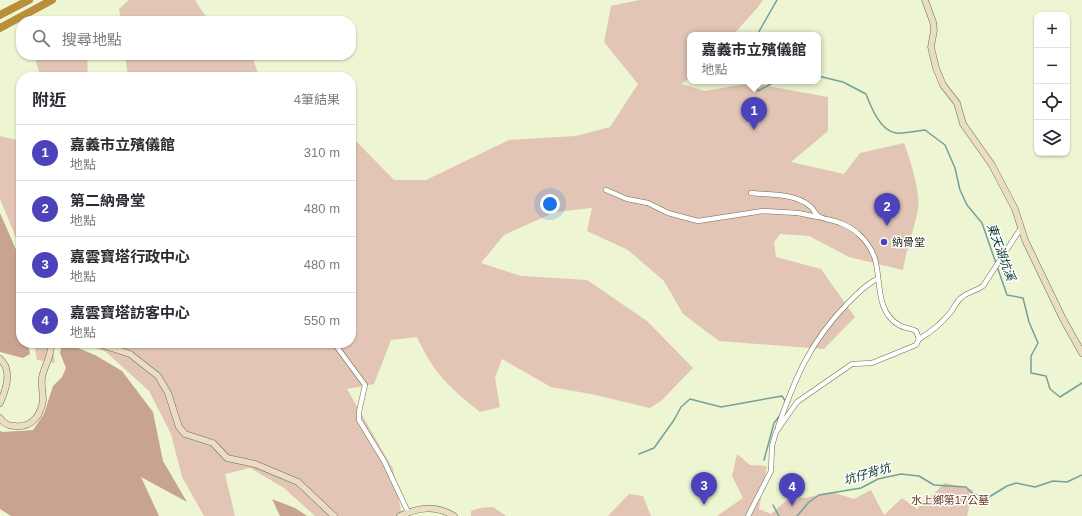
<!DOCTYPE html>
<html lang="zh-TW">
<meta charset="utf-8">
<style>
body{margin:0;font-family:Helvetica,"Noto Sans TC",sans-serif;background:#f7f7f7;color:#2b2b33}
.controls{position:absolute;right:12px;top:12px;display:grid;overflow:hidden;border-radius:8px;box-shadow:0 1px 3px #0004}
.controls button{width:36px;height:36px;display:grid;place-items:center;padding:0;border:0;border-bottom:1px solid #e1e1e2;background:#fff;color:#2b2b33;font:20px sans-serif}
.you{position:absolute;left:550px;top:204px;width:14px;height:14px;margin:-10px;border:3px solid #fff;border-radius:50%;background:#1a73e8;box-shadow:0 0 0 6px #1a73e833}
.badge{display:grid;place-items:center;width:26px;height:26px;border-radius:50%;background:#4c42b9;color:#fff;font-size:13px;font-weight:700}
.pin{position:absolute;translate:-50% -33px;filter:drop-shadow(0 1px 2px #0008)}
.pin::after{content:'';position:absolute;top:21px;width:14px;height:12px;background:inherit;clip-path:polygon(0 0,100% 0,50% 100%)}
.popup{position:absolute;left:687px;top:32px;width:134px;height:52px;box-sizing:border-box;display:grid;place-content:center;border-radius:8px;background:#fff;filter:drop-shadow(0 1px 3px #0005);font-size:13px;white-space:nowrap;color:#7c7c81}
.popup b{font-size:15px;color:#2b2b33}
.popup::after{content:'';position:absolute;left:50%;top:100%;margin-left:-8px;border:8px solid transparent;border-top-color:#fff}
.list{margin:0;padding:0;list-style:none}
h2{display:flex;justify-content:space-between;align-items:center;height:52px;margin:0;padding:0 16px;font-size:17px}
h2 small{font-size:13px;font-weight:400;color:#7c7c81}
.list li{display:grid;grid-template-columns:26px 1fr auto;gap:12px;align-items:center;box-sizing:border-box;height:56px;padding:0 16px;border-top:1px solid #e1e1e2}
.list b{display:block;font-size:15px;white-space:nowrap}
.list p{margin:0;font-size:13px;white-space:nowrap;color:#7c7c81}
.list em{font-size:13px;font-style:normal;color:#7c7c81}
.icon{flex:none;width:22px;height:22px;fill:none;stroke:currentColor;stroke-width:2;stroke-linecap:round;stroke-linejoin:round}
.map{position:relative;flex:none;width:1082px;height:516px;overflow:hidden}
.search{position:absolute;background:#fff;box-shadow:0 1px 3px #0004;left:16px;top:16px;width:340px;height:44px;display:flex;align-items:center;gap:10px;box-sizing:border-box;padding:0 14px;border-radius:16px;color:#7c7c81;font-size:15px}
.panel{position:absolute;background:#fff;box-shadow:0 1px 3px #0004;left:16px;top:72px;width:340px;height:276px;border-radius:16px}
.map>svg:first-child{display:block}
</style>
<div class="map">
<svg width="1082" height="516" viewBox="0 0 1082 516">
<rect width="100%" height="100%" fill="#eef5d2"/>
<g fill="#e2c5b5">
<polygon points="129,0 195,0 204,14 214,21 121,21 119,9"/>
<path d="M640,0H763L758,7L733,35H690V78L681,84L705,91L751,83L828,97V131L791,162L844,174L860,153L904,143C910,159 921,193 918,210C914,230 906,249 903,270L849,257L809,236L780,234L774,242L776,257L821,269L855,317L824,349L719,341L683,314L664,281L628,250L587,231L592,208L555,212L504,235L481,263L521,276L587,280L647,321L693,368L661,401L650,408L591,394L551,387L502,359L495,378L500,407L480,412C449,387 434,374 417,337L391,340L374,384L347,389L393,469L402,516H315L284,488L250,468L225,474L235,516H204L182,477L171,434L149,391L106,352L83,343H351V136L394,180H426L509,140L576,136L610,127L638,84L604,42L611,6Z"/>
<polygon points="38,55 87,55 88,77 41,77 36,62"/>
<polygon points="125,55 252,55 259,77 128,77"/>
<polygon points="0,136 21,141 21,250 0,199"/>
<polygon points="34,343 52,343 55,363 37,360"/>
<polygon points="737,454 750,465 767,466 759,509 771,514 789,498 805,498 832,492 854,499 871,490 884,515 902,498 917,509 945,483 973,490 967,516 717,516 743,498 732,476"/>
<polygon points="629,494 643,496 651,516 608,516"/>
<polygon points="493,507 506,516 471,516 471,511 480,508"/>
</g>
<g fill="#c8a490">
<polygon points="0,213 21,261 19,298 21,309 21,343 28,343 30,354 23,358 0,352"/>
<polygon points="62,343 66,343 95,355 122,371 153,412 163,461 187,502 141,477 159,516 11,516 0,509 0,431 3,432 33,430 44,414 53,386 62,377 66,368 60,353"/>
<polygon points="272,499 295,508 307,516 280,516"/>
</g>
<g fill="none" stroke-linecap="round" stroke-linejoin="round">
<g stroke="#74a199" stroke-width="1.5">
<polyline points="757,35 777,0"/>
<path d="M818,76L843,82L866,94C871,107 880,131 896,133C905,134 916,131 925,130L945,145L955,168L960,190L967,205L982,223L1007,295L1023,298L1029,322L1038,343L1031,356V373L1046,376L1050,389L1060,397L1082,383"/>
<polyline points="754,81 758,91 776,81"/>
<polyline points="639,454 654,448 674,420 681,407 690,399 721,407 782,396 786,402"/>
<polyline points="764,460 774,423 781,414"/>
<polyline points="773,505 779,516"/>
<polyline points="797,516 809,502 819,495 861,488 878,479 901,474 919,476 934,485 966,487 973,494 989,497 1007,486 1016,483 1035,487 1053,481 1067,482 1082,475"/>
</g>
<g stroke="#6b7051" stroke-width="5.5">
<g id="street">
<polyline points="606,190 627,199 648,203 668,213 698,221 763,211 798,213 818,217"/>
<path d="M919,339C931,332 941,324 950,313C954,308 956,302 961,298C967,292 976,291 983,286L1021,228"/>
<polyline points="334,343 365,385 359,412 359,420 384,461 408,512"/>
<path d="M778,427C795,378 810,342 847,304C857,294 865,285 877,279"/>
<path d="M748,516L771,471L772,446L776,432L797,402L852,364L872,363L916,345L919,339L916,331C910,328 903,328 899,325C874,311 882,277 874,256C868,241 855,228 840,223C834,220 826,220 820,217C815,215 814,209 810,206C794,193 770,195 751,193"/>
</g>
</g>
<g stroke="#6b7051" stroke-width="7">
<g id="secondary">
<polyline points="925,0 933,22 934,30 931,47 936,68 943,85 957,103 963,124 992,165 1015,209 1025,240 1063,319 1082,353"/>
<polyline points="96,343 130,354 158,376 168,393 179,427 185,434 213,443 227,458 255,464 298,482 334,516"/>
<path d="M0,359C13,370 6,390 0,403"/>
<path d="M0,418C3,423 9,426 15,426C32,428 41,415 43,400C43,393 41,385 42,378C44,365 52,358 51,343"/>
<path d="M400,516C419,507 436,505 454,516"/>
</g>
</g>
<g stroke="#fff" stroke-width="9">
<g id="highway">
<polyline points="0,15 29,0"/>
<polyline points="0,28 52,0"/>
</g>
</g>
<use href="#street" stroke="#fff" stroke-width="4.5"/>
<use href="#secondary" stroke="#eaddc4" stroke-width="6"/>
<use href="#highway" stroke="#b98f39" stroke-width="8"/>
</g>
<circle fill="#4c42b9" stroke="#fff" stroke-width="1.5" cx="884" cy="242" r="4"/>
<g text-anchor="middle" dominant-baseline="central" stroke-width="3" stroke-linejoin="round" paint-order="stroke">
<g font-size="11" fill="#1f2114" stroke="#fff" text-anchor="start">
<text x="892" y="242">納骨堂</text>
</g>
<g font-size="11" fill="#673719" stroke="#fff">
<text x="950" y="500">水上鄉第17公墓</text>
</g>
<g font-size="12" font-style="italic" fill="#06342e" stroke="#fff">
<text transform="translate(1001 252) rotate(70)">東天湖坑溪</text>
<text transform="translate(867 474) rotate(-16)">坑仔背坑</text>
</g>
</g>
</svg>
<div class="controls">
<button>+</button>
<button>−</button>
<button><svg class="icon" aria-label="locate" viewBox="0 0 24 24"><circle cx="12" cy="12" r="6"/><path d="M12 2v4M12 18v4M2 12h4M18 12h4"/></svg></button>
<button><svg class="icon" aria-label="layers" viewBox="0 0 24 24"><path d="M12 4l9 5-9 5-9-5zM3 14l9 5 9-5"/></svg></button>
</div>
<div class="you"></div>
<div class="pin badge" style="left:754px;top:130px">1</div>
<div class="popup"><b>嘉義市立殯儀館</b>地點</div>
<div class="pin badge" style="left:887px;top:226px">2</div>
<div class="pin badge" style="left:704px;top:505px">3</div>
<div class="pin badge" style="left:792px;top:506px">4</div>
<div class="search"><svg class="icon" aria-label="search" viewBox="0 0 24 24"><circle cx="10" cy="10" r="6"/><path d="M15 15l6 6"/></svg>搜尋地點</div>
<section class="panel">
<h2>附近<small>4筆結果</small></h2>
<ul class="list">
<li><span class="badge">1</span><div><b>嘉義市立殯儀館</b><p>地點</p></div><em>310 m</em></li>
<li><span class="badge">2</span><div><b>第二納骨堂</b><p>地點</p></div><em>480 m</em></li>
<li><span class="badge">3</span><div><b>嘉雲寶塔行政中心</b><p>地點</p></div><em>480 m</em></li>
<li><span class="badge">4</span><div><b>嘉雲寶塔訪客中心</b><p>地點</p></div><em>550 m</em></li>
</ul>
</section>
</div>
